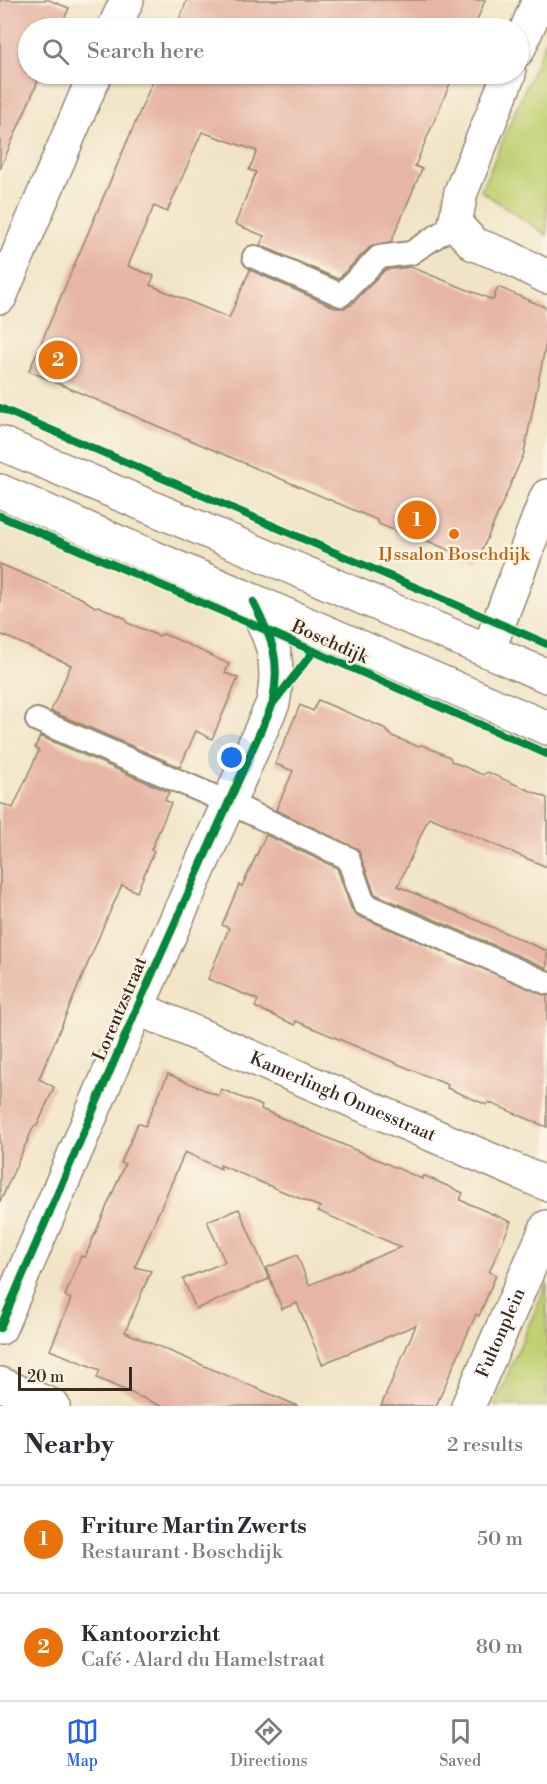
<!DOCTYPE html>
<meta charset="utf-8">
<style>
body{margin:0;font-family:"Libre Bodoni",serif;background:#f2f2f3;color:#2b2b33}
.scale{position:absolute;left:18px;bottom:15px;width:114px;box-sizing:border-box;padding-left:6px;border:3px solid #3b2a1e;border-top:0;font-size:16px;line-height:21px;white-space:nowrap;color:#3b2a1e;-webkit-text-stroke:4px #fcf5e5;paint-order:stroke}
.you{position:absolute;left:232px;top:758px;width:21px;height:21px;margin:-15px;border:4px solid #fff;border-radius:50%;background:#1a73e8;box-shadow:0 0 0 9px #1a73e833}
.badge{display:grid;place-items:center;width:39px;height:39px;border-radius:50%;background:#2563eb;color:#fff;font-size:20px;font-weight:700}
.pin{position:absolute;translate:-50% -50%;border:3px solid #fff;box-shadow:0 2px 6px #0006}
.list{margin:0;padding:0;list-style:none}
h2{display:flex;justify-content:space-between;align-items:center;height:78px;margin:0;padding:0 24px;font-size:26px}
h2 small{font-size:20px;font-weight:400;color:#7c7c81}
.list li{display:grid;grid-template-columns:39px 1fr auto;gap:18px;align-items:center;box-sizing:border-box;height:108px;padding:0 24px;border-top:2px solid #e1e1e2}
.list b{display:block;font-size:22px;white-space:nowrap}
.list p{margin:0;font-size:20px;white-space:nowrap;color:#7c7c81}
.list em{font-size:20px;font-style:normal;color:#7c7c81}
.icon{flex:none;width:33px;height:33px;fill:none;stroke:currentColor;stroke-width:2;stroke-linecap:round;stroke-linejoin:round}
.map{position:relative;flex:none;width:547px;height:1406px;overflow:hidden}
.search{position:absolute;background:#fff;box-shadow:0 2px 4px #0004;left:18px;right:18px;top:18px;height:66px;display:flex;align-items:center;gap:15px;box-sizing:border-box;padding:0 21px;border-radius:33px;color:#7c7c81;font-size:22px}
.sheet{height:294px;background:#fff}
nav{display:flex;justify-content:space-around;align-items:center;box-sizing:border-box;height:84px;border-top:2px solid #e1e1e2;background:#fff;font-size:16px;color:#7c7c81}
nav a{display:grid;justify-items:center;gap:3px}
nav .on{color:#2563eb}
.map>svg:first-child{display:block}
</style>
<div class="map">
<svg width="547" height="1406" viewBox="0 0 547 1406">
<rect width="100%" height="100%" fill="#fcf5e5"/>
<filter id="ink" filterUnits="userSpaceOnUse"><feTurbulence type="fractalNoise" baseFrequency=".0167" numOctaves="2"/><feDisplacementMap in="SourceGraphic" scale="12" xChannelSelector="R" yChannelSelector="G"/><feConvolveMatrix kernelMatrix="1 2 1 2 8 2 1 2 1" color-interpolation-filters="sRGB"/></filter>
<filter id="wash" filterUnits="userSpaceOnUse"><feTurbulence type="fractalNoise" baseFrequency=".008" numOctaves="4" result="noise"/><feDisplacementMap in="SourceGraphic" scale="24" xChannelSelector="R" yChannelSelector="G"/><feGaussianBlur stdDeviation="1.35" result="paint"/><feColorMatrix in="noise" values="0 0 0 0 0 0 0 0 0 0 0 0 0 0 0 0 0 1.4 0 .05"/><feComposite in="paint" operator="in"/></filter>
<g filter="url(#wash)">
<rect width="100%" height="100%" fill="#f1e4c6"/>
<g fill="#c0d072" stroke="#7e7d48" stroke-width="1.5">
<polygon points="547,38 547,235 481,191"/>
<polygon points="547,1283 547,1406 494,1406"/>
</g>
<g id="blocks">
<g fill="#e6b5a4">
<polygon points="0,0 49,0 69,8 60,28 28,28 28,74 41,74 0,169"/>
<polygon points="187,0 485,0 474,28 176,28"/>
<polygon points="156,74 454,74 415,166 422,169 391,242 377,244 370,247 338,279 260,245 264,236 235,224 256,172 249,170 257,151 202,132 167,212 154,206 128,266 154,276 150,285 229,318 250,270 336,308 344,308 351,305 385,270 411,267 493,300 498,287 547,308 547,338 524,453 477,562 416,536 412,538 379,524 377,520 29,371"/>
<polygon points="0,564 81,598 95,607 98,606 125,618 127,623 143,629 158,636 163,634 176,639 229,664 225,673 238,678 212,739 196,731 180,767 51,711 71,665 0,634"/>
<polygon points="318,700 384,728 392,736 417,746 422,745 450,757 451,761 483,775 487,772 547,798 547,867 429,817 398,886 547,951 547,968 375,894 358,849 276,810 293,771 275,764 300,705 313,711"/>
<polygon points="40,736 169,792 165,800 171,803 151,850 154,851 137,892 122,885 104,925 39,1079 54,1087 37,1126 34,1126 0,1202 0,803 13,808 39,750 35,748"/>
<polygon points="266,835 337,868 351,908 358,916 547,996 547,1127 488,1102 487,1105 447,1088 448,1085 296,1021 295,1025 255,1007 258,1000 208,979 229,928 222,925 239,885 242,886"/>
<polygon points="168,1074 219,1096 221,1089 262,1106 261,1109 422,1179 423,1175 463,1193 460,1200 511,1222 489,1272 496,1275 479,1316 476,1314 436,1406 381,1406 416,1325 322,1364 297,1303 282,1309 266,1268 297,1255 309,1285 401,1247 318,1211 320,1207 220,1165 221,1169 185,1152 135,1267 151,1271 125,1332 298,1406 161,1406 97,1378 100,1370 50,1350 71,1299 65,1296 81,1256 85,1257 125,1164 121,1163 138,1123 145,1126"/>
<polygon points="239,1209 269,1279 196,1309 183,1279 225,1262 207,1221"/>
</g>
</g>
</g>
<g filter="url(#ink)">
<use href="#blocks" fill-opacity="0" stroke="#968772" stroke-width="1.5"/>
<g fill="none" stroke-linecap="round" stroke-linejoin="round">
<g stroke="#968772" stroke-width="26">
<g id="lane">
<polyline points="254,257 341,295 379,257 411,253 455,224"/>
<polyline points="37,720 227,802 348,858 364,904 547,983"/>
</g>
</g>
<g stroke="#968772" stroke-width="36">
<g id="street">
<polyline points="114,28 127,0"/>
<polyline points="518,50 539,0"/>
<polyline points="509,74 461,192 455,224 474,244 508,257 547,277"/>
<polyline points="0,297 95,74"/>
<polyline points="488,651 547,496"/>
<path id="s1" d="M137,1008L547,1184"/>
<path d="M0,1328L137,1008L273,703C281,659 273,641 253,602"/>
<polyline points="0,1384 53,1406"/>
<path id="s2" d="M468,1406L547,1227"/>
</g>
</g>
<g stroke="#968772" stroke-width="36">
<g id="primary">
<polyline points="0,443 547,676"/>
<polyline points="0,491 547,728"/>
</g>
</g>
<use href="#lane" stroke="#fff" stroke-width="22"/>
<use href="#street" stroke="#fff" stroke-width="33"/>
<use href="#primary" stroke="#fff" stroke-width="33"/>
<g stroke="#fcf5e5" stroke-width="11">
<g id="cycleway">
<polyline points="0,408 547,644"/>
<polyline points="0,516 268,631 547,754"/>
<path d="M253,602C272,639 281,658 273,700"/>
<polyline points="0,1328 137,1008 273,703 314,651"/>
</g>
</g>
<use href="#cycleway" stroke="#00873e" stroke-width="8"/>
</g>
</g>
<circle fill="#e8710a" stroke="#fcf5e5" stroke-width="2" cx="454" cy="534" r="6"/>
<g text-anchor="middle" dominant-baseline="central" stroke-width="5" stroke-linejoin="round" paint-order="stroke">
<g font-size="18" fill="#c56008" stroke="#fcf5e5">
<text x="454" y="554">IJssalon Boschdijk</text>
</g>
<g font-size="18" fill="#3b2a1e" stroke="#fcf5e5">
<text transform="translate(330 642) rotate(24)">Boschdijk</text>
<text transform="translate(120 1009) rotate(-67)">Lorentzstraat</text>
<text stroke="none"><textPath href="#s1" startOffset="224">Kamerlingh Onnesstraat</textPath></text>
<text stroke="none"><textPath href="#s2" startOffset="80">Fultonplein</textPath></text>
</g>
</g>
</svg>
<div class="scale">20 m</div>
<div class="you"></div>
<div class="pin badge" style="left:417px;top:520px;background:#e8710a">1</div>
<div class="pin badge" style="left:58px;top:360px;background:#e8710a">2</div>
<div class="search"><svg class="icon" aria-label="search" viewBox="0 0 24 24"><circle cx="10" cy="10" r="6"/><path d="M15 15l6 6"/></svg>Search here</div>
</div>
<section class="sheet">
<h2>Nearby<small>2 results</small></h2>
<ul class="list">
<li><span class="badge" style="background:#e8710a">1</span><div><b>Friture Martin Zwerts</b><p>Restaurant · Boschdijk</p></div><em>50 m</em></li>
<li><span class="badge" style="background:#e8710a">2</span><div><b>Kantoorzicht</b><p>Café · Alard du Hamelstraat</p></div><em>80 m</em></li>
</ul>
</section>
<nav>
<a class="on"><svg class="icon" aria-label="map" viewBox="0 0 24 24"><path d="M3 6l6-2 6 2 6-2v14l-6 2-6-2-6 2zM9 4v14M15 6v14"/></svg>Map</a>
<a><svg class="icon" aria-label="directions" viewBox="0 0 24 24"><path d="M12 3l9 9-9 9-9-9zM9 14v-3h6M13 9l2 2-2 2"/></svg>Directions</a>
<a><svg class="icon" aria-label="saved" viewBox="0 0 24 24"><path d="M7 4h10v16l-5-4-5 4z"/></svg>Saved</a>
</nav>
